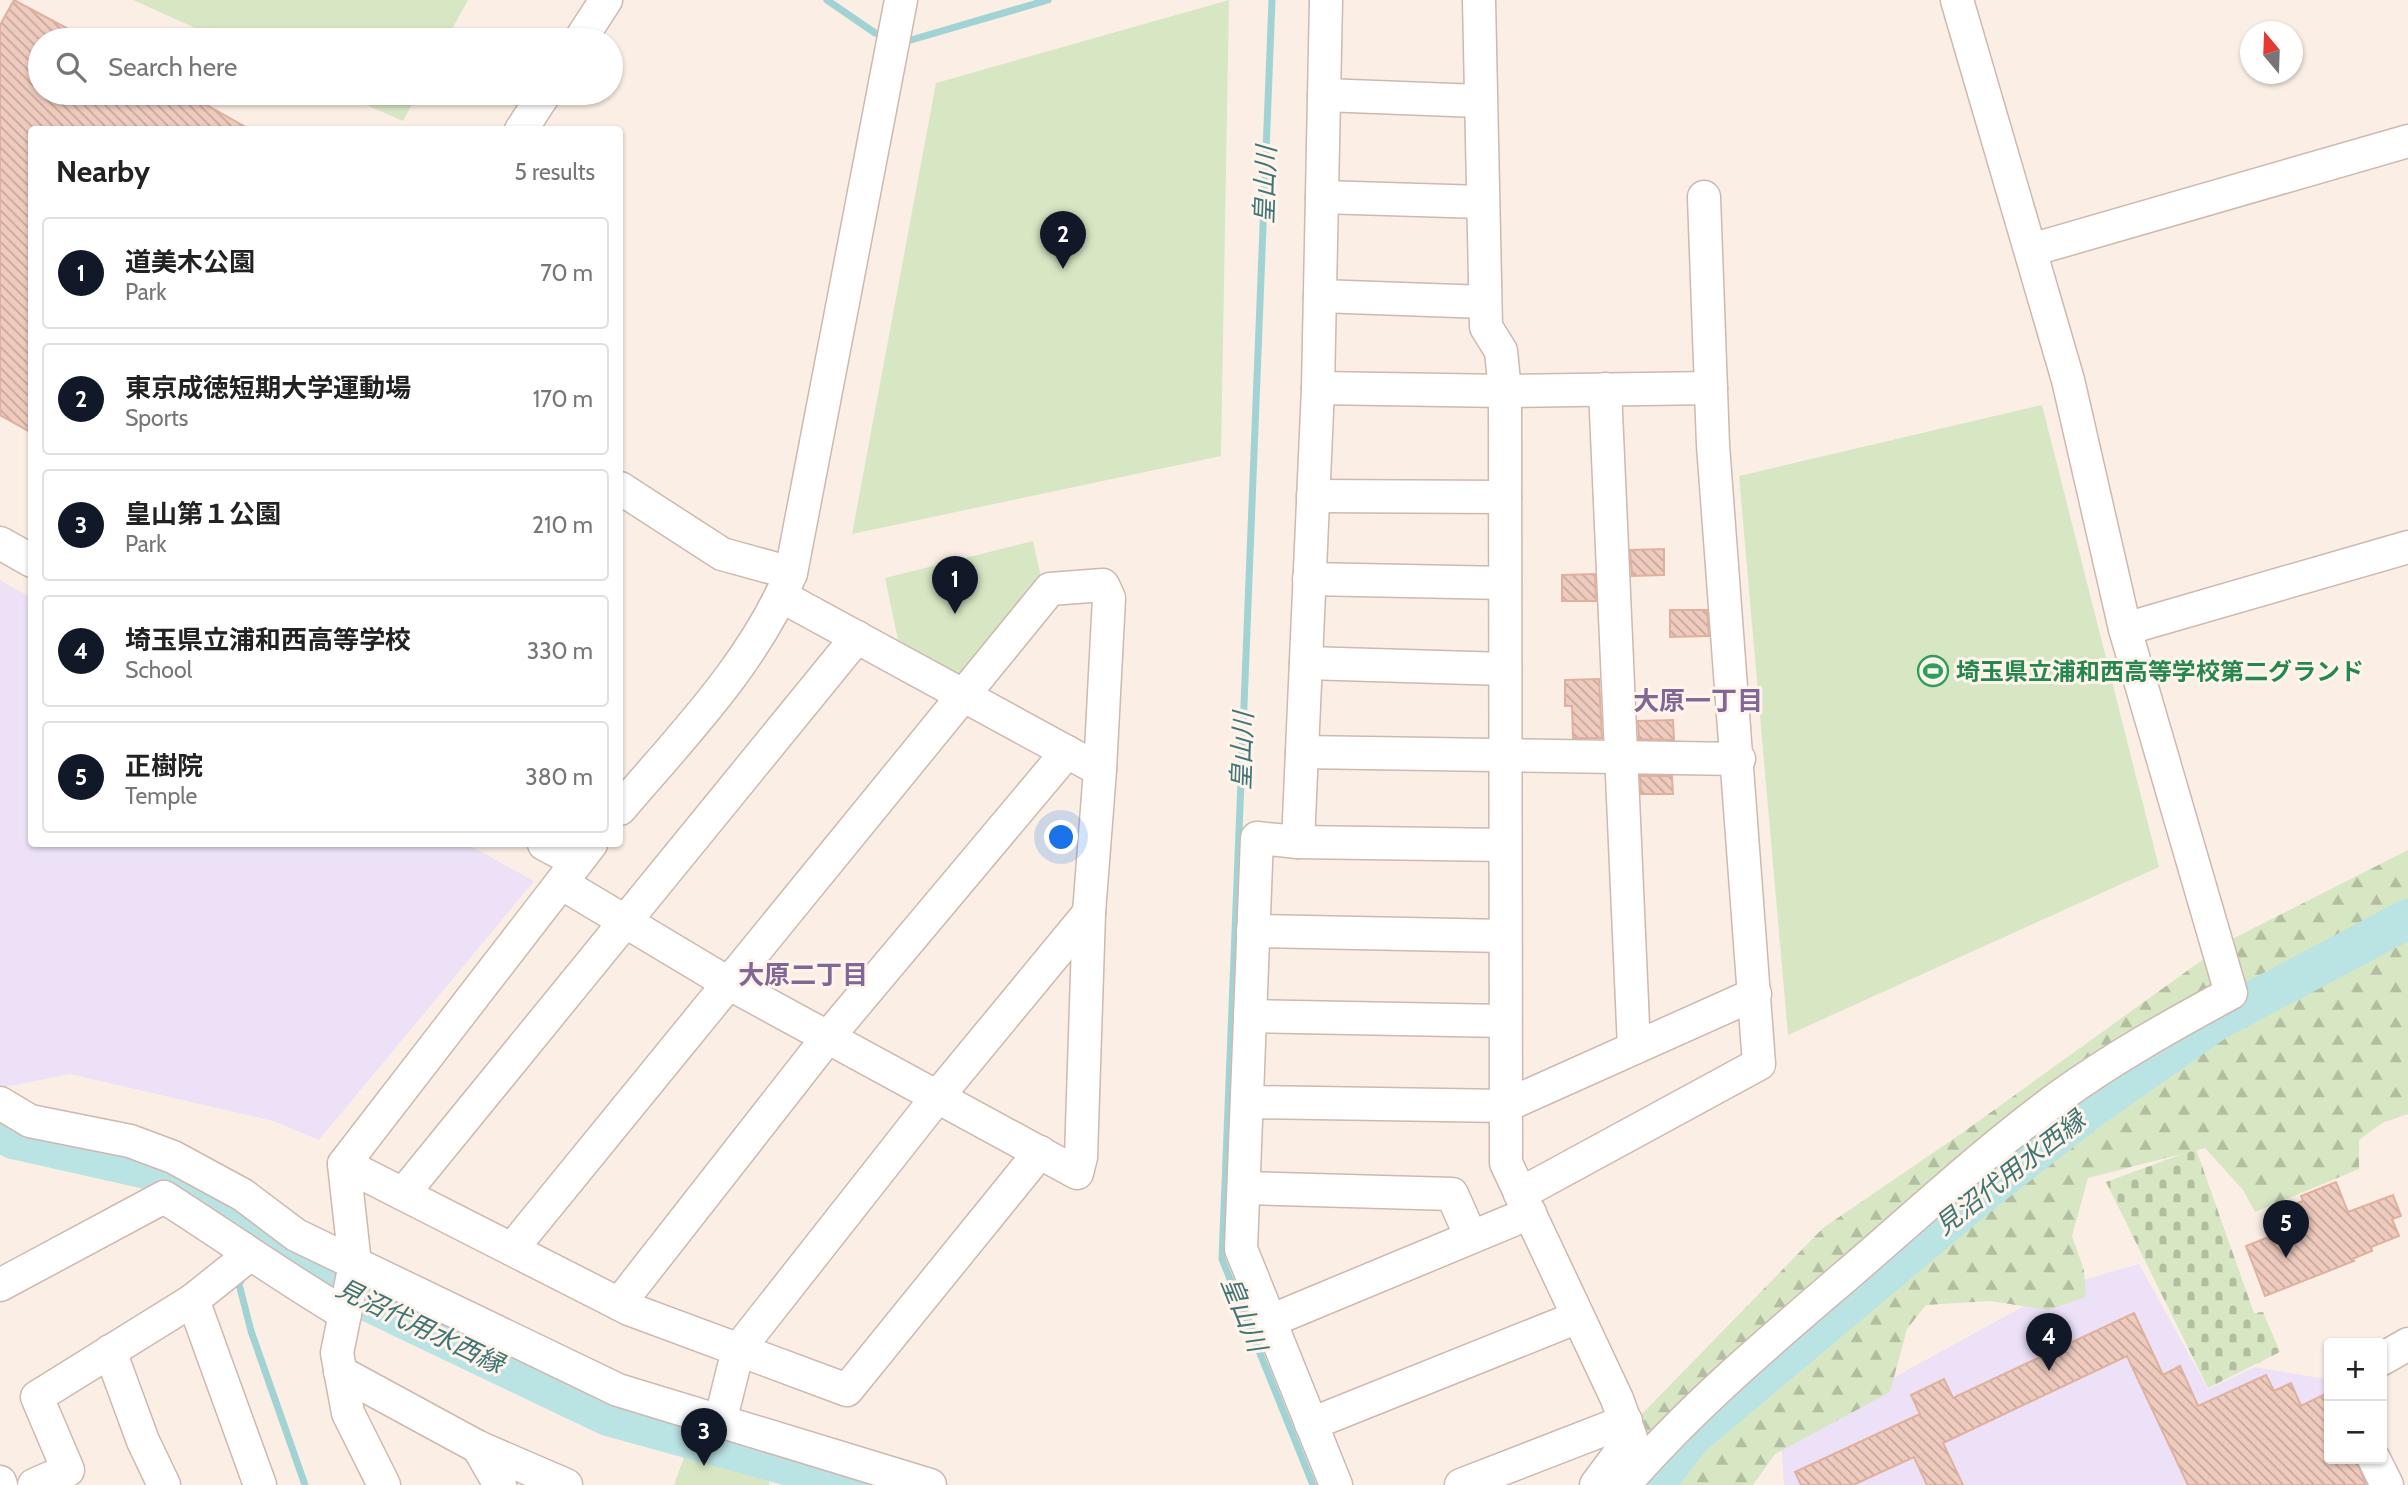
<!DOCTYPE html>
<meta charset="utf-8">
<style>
body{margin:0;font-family:Cabin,"Noto Sans JP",sans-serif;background:#f2f2f2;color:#222}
.controls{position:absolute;right:21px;bottom:21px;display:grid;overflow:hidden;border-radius:7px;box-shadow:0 2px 5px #0004}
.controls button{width:63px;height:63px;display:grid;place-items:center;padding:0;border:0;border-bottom:2px solid #e0e0e0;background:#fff;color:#222;font:35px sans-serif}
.compass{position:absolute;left:2240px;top:21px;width:63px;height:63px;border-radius:50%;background:#fff;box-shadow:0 2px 5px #0004;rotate:341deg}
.you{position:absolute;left:1062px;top:838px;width:24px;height:24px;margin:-18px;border:5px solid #fff;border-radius:50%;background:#1a73e8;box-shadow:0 0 0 10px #1a73e833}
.badge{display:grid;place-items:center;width:46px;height:46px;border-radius:50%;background:#111827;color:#fff;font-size:23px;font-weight:700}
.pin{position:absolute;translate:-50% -58px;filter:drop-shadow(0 2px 4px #0008)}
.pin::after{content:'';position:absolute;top:37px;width:24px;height:21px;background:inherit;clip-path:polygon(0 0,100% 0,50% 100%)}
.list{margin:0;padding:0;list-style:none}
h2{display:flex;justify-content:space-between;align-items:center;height:91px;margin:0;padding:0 28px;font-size:30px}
h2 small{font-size:23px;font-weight:400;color:#767676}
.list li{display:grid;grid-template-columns:46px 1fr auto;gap:21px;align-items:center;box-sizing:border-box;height:112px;margin:0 14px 14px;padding:0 14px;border:2px solid #e0e0e0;border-radius:7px}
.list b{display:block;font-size:26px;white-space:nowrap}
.list p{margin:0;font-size:23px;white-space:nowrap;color:#767676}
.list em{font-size:23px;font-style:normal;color:#767676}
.icon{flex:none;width:38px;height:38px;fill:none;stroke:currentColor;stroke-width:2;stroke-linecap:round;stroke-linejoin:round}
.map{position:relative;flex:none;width:2408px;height:1485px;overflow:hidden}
.search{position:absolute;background:#fff;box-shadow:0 2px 5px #0004;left:28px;top:28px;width:595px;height:77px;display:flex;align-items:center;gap:18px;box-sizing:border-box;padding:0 24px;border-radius:38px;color:#767676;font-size:26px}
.panel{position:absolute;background:#fff;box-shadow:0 2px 5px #0004;left:28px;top:126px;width:595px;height:721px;border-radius:7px}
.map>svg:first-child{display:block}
</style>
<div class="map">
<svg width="2408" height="1485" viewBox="0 0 2408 1485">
<defs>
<pattern id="forest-firs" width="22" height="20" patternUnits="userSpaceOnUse" patternTransform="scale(1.75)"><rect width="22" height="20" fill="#d7e7c4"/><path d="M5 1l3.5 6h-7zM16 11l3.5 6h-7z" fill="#b3bea1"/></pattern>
<pattern id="cemetery-stones" width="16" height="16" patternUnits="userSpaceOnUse" patternTransform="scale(1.75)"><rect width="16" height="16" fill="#d7e7c4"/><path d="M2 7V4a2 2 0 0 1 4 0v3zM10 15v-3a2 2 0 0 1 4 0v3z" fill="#b3bea1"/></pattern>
<pattern id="building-back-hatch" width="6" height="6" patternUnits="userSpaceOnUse" patternTransform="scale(1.75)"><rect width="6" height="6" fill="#efcbbe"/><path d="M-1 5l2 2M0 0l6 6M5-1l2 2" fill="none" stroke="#c6a79d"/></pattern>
</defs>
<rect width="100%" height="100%" fill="#fbefe5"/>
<g fill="#ece1f7">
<polygon points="0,580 31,598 32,844 467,844 534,881 319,1140 273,1121 70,1074 0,1088"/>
<polygon points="2139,1264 2208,1389 2255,1367 2325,1379 2329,1388 2329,1459 2360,1459 2371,1485 1784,1485 1781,1439 2059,1287"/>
</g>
<polygon fill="url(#forest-firs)" points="2408,850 2408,1114 2382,1123 2359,1140 2359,1169 2255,1212 2243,1190 2205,1148 2088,1178 2072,1236 2084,1270 2086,1297 2048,1310 1990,1301 1926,1305 1907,1329 1890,1392 1775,1454 1753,1485 1633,1485 1637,1419 1823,1228 1962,1133 2230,940"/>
<polygon fill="url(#cemetery-stones)" points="2196,1149 2254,1313 2263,1312 2280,1352 2208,1388 2106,1182"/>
<g fill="#d7e7c4">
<polygon points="133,0 468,0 446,40 222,40"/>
<polygon points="1229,0 1221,456 852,534 936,83"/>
<polygon points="339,93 418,93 403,121"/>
<polygon points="2042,405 2159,867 1788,1035 1739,476"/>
<polygon points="1033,541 1042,582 964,680 899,645 885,578"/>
<polygon points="684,1457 770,1476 769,1485 674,1485"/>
</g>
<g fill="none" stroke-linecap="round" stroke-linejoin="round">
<g stroke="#a1d3d4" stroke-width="7">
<polyline points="827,0 875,33 886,35"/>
<polyline points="1272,0 1222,1259 1313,1485"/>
<polyline points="901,38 911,40 1048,0"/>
<polyline points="243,1277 239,1284 251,1331 305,1485"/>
</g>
<g stroke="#bae3e3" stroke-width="40">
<polyline points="0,1132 13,1139 151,1170 200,1195 265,1244 321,1279 608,1416 858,1485"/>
<polyline points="1654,1485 1691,1437 1977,1197 2094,1106 2217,1020 2408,919"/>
</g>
</g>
<g fill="url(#building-back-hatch)" stroke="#e0b09f" stroke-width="2">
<polygon points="14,0 89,40 40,40 40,93 185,93 251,130 32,130 32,433 0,415 0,25"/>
<polygon points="1664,549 1664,575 1632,576 1630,550"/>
<polygon points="1595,574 1596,601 1562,601 1562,575"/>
<polygon points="1670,610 1707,610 1709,636 1670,637"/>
<polygon points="1599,679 1602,738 1573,738 1572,706 1565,706 1565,680"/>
<polygon points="1673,720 1674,740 1639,739 1638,721"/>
<polygon points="1640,776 1672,776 1673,794 1641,794"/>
<polygon points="2336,1182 2348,1212 2393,1195 2401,1216 2392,1219 2399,1236 2371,1247 2372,1251 2352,1259 2354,1261 2265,1296 2246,1246 2284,1231 2281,1223 2297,1216 2293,1205 2303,1201 2301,1196"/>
<polygon points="2134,1313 2163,1375 2180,1366 2198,1406 2266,1375 2274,1391 2291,1383 2301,1406 2329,1392 2329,1459 2356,1459 2366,1485 2188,1485 2127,1356 1943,1443 1963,1485 1927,1485 1914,1457 1853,1485 1801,1485 1795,1472 1920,1414 1911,1395 1944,1379 1953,1398"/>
</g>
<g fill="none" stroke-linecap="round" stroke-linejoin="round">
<g stroke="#ceb8af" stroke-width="35">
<g id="minor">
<polyline points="1326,0 1318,388 1298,842 1257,838 1241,1249 1336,1485"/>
<polyline points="1479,0 1486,327 1501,351 1505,391 1506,1163 1617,1399 1631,1438 1596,1485"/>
<polyline points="580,40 606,0"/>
<polyline points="1324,95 1479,101"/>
<polyline points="521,130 545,93"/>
<polyline points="1322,197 1482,202"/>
<polyline points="2031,250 2408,141"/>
<polyline points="1320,296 1485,302"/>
<polyline points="1318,388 1505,391 1711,388"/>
<polyline points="1605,389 1634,1048"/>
<polyline points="620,488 722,554 791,573"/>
<polyline points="1313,496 1505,497"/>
<polyline points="0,543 32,561"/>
<polyline points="1309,579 1505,583"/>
<polyline points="2125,629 2408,547"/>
<polyline points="1306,663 1505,669"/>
<polyline points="1302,752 1739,759"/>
<path d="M620,809C682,736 754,663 791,573L901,0"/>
<polyline points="1298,842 1505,845"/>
<polyline points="544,844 576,861"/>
<polyline points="561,883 728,983 1077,1173 1081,1157 1089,913 1100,770 781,596"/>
<polyline points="1253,931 1505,936"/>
<polyline points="1250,1016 1505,1021"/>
<polyline points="1247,1102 1505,1106 1755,994"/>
<polyline points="0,1103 30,1121 130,1141 173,1157 243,1195 296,1235 618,1390 930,1485"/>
<polyline points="344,1164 629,1309 847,1390 1040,1152"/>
<polyline points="1244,1188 1452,1194 1471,1237"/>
<polyline points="403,1194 857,637"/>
<polyline points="1520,1194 1759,1064 1713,445 1704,197"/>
<polyline points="512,1249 1050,589 1103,585 1109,598 1100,770"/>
<path d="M0,1285L164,1197C225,1236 283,1277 345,1314"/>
<polyline points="193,1300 260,1485"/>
<polyline points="619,1304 828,1037 1067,752"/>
<polyline points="1270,1321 1530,1213"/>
<polyline points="110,1351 143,1441 164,1485"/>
<polyline points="2382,1359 2408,1344"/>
<polyline points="340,1372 478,1447 566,1485"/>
<polyline points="720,1422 738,1350 938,1096 1089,913"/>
<polyline points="1311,1424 1578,1317"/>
<polyline points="478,1447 500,1485"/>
<polyline points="2374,1459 2387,1485"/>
<polyline points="0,1482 1,1485"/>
<polyline points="34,1485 68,1470 37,1397 193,1300 243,1260 242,1248"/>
<polyline points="384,1485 348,1413 337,1353 355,1264 344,1164 591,844"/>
<polyline points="1461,1485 1626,1421"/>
<path d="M1624,1485C1691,1407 1770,1341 1848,1274C1917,1215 1985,1151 2059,1097C2113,1058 2172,1025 2231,993L2125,629L2068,380L1957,0"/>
</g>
</g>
<use href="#minor" stroke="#fff" stroke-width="32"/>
</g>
<defs>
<g id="stadium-ring" transform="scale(1.575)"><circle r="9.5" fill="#fef4eb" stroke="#2e9e5b" stroke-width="1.5"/><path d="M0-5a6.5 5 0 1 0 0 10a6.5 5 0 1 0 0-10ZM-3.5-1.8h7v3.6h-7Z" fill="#2e9e5b"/></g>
</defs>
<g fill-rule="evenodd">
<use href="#stadium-ring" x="1933" y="671"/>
</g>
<g text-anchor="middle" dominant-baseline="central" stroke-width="6" stroke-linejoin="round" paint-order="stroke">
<g font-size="24" font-weight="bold" fill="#27864d" stroke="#fef4eb" text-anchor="start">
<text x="1956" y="671">埼玉県立浦和西高等学校第二グランド</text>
</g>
<g font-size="26" font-style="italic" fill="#407576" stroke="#fef4eb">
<text transform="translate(1265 185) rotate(-88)">皇山川</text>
<text transform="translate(1242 751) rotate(-88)">皇山川</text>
<text transform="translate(2010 1173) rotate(-38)">見沼代用水西縁</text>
<text transform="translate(1244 1314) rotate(68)">皇山川</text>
<text transform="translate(420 1326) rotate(26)">見沼代用水西縁</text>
</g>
<g font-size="26" font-weight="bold" fill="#806795" stroke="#fef4eb">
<text x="1698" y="701">大原一丁目</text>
<text x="803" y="975">大原二丁目</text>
</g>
</g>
</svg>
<div class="controls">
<button>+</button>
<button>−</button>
</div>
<svg class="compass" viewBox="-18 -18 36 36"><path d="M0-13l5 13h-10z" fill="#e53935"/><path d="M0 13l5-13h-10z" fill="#767676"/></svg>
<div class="you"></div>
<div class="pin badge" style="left:955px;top:614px">1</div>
<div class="pin badge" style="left:1063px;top:269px">2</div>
<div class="pin badge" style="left:704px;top:1466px">3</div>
<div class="pin badge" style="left:2049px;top:1371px">4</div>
<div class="pin badge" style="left:2286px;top:1258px">5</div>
<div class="search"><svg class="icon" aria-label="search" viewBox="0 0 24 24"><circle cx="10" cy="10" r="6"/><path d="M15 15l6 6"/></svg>Search here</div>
<section class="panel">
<h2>Nearby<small>5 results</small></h2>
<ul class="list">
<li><span class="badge">1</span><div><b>道美木公園</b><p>Park</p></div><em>70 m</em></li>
<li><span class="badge">2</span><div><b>東京成徳短期大学運動場</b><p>Sports</p></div><em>170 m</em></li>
<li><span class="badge">3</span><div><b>皇山第１公園</b><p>Park</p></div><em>210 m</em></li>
<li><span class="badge">4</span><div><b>埼玉県立浦和西高等学校</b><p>School</p></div><em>330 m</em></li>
<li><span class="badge">5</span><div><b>正樹院</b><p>Temple</p></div><em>380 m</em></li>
</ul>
</section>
</div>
